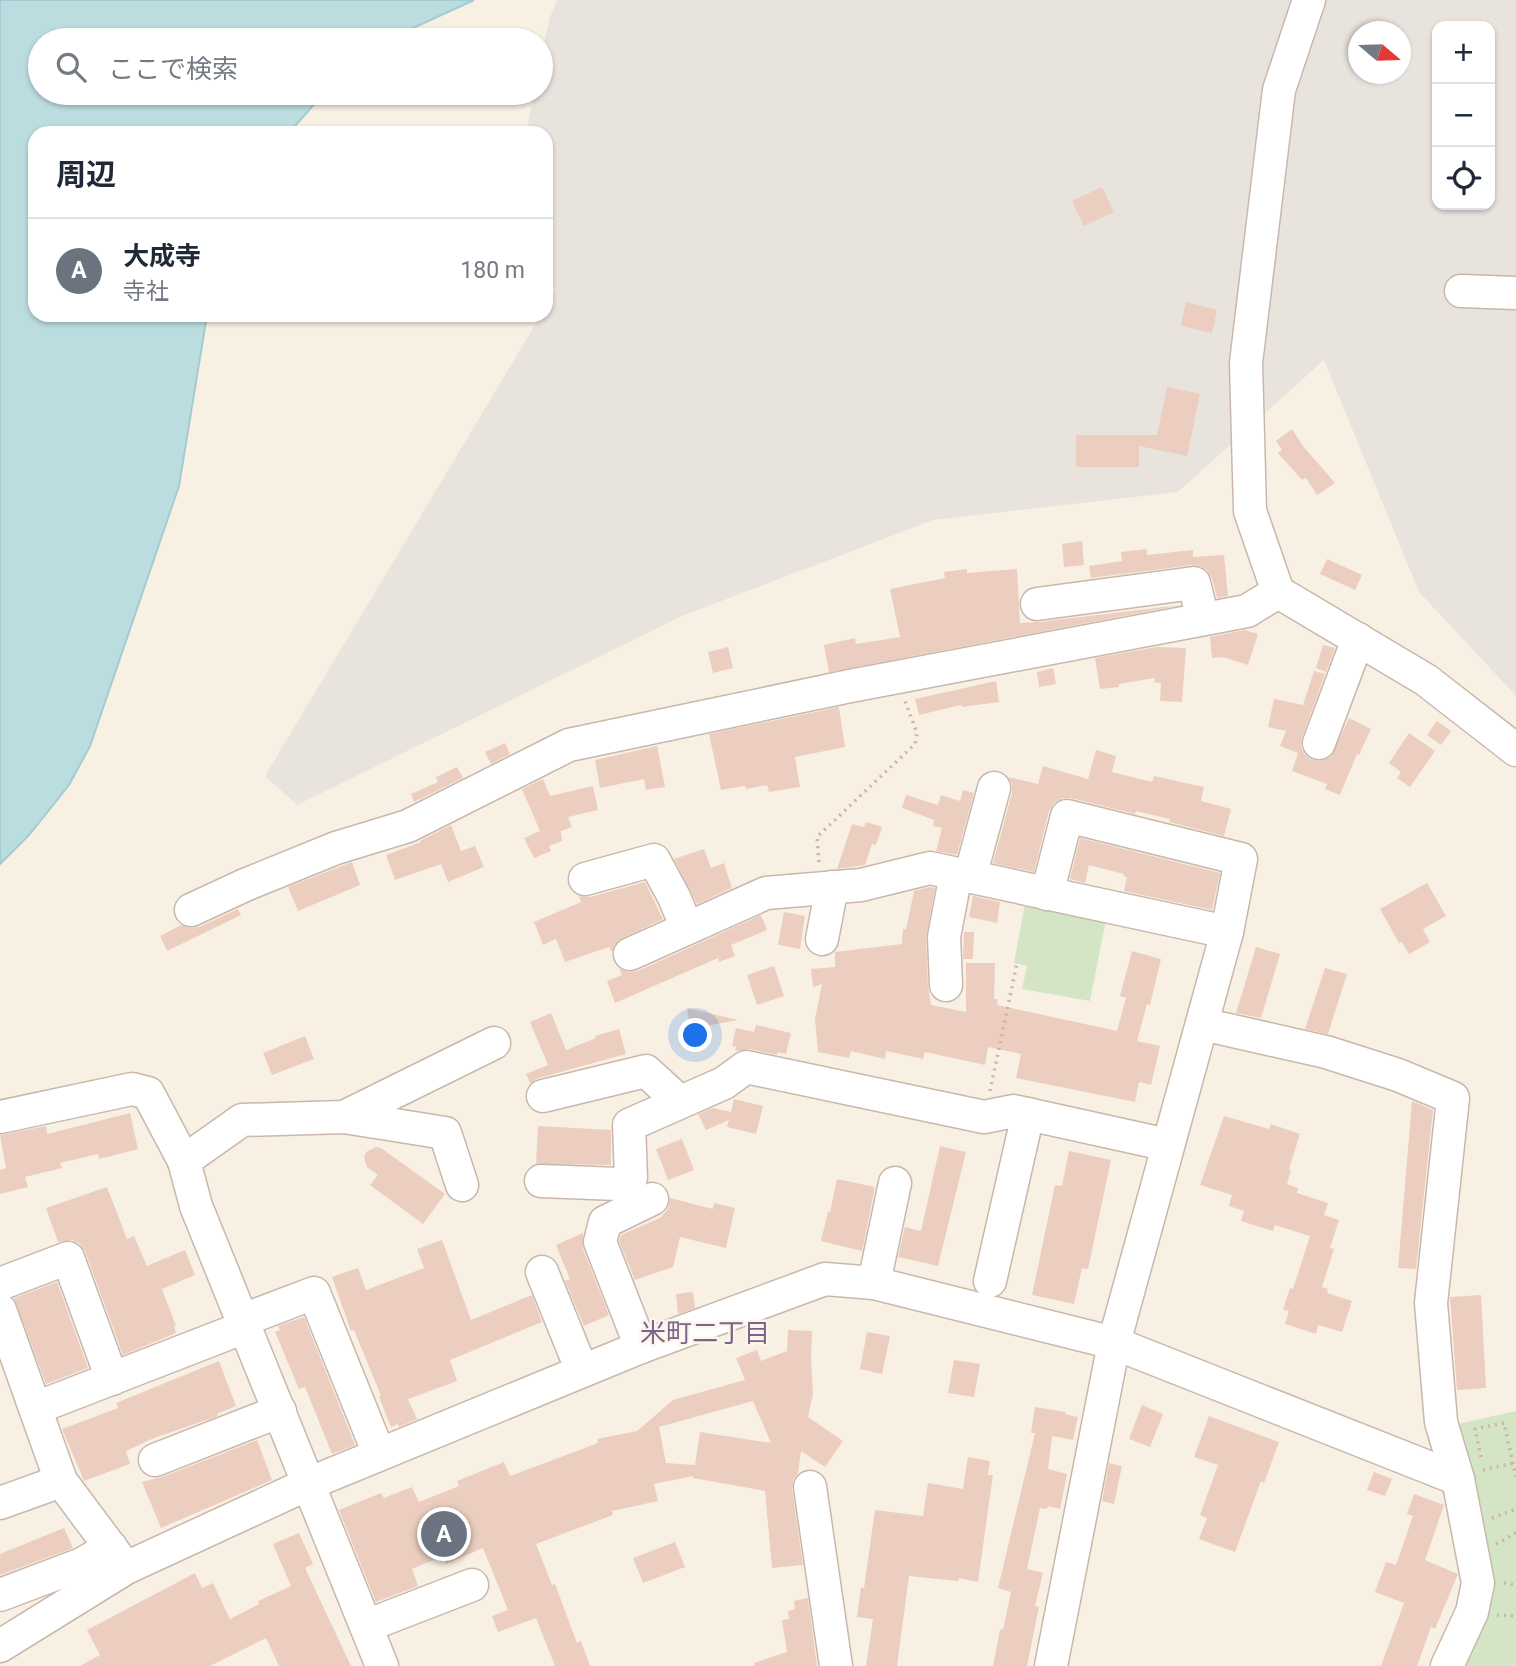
<!DOCTYPE html>
<html lang="ja">
<meta charset="utf-8">
<style>
body{margin:0;font-family:Roboto,"Noto Sans JP",sans-serif;background:#f2f2f3;color:#1f2937}
.controls{position:absolute;right:21px;top:21px;display:grid;overflow:hidden;border-radius:14px;box-shadow:0 2px 5px #0004}
.controls button{width:63px;height:63px;display:grid;place-items:center;padding:0;border:0;border-bottom:2px solid #e0e1e3;background:#fff;color:#1f2937;font:35px sans-serif}
.compass{position:absolute;left:1348px;top:21px;width:63px;height:63px;border-radius:50%;background:#fff;box-shadow:0 2px 5px #0004;rotate:109deg}
.you{position:absolute;left:696px;top:1036px;width:24px;height:24px;margin:-18px;border:5px solid #fff;border-radius:50%;background:#1a73e8;box-shadow:0 0 0 10px #1a73e833}
.badge{display:grid;place-items:center;width:46px;height:46px;border-radius:50%;background:#d56c57;color:#fff;font-size:23px;font-weight:700}
.pin{position:absolute;translate:-50% -50%;border:4px solid #fff;box-shadow:0 2px 7px #0006}
.list{margin:0;padding:0;list-style:none}
h2{display:flex;justify-content:space-between;align-items:center;height:91px;margin:0;padding:0 28px;font-size:30px}
h2 small{font-size:23px;font-weight:400;color:#747a83}
.list li{display:grid;grid-template-columns:46px 1fr auto;gap:21px;align-items:center;box-sizing:border-box;height:105px;padding:0 28px;border-top:2px solid #e0e1e3}
.list b{display:block;font-size:26px;white-space:nowrap}
.list p{margin:0;font-size:23px;white-space:nowrap;color:#747a83}
.list em{font-size:23px;font-style:normal;color:#747a83}
.icon{flex:none;width:38px;height:38px;fill:none;stroke:currentColor;stroke-width:2;stroke-linecap:round;stroke-linejoin:round}
.map{position:relative;flex:none;width:1516px;height:1666px;overflow:hidden}
.search{position:absolute;background:#fff;box-shadow:0 2px 5px #0004;left:28px;top:28px;width:525px;height:77px;display:flex;align-items:center;gap:18px;box-sizing:border-box;padding:0 24px;border-radius:38px;color:#747a83;font-size:26px}
.panel{position:absolute;background:#fff;box-shadow:0 2px 5px #0004;left:28px;top:126px;width:525px;height:196px;border-radius:21px}
.map>svg:first-child{display:block}
</style>
<div class="map">
<svg width="1516" height="1666" viewBox="0 0 1516 1666">
<rect width="100%" height="100%" fill="#f9f0e4"/>
<path fill="#e9e3de" fill-rule="evenodd" d="M557,0H1516V696L1419,592L1324,360L1178,492L933,520L682,616L297,805L265,776L541,315H546V307L555,291L546,263V133H526L534,93H541V59L549,20ZM1437,26H1490V205H1437ZM1358,32H1400V74H1358Z"/>
<g fill="#d4e5c5">
<polygon points="1026,898 1107,915 1090,1001 1022,989 1027,966 1014,963"/>
<polygon points="1516,1411 1516,1666 1458,1666 1483,1611 1453,1425"/>
</g>
<polygon fill="#bbdde0" stroke="#a3ccd1" stroke-width="2" points="0,0 474,0 387,40 40,40 40,93 324,93 289,133 35,133 35,315 207,315 179,486 90,746 69,785 29,835 0,864"/>
<g fill="#ebcebf" fill-rule="evenodd">
<polygon points="1102,187 1114,212 1084,226 1072,201"/>
<polygon points="1186,302 1217,310 1212,333 1181,326"/>
<polygon points="1167,387 1200,394 1187,456 1139,446 1139,467 1076,467 1076,435 1157,435"/>
<polygon points="1292,429 1303,446 1335,483 1317,495 1306,478 1302,480 1278,453 1282,450 1276,441"/>
<polygon points="1082,541 1084,565 1064,567 1062,544"/>
<polygon points="1147,549 1147,555 1193,550 1193,557 1224,555 1228,596 1217,598 1212,578 1207,570 1200,566 1192,565 1091,578 1089,566 1122,561 1121,552"/>
<polygon points="1327,559 1362,575 1355,590 1320,574"/>
<polygon points="967,569 967,573 1017,569 1020,623 1039,622 1181,605 829,672 824,645 855,638 856,644 900,637 890,589 945,578 944,572"/>
<polygon points="1245,630 1258,634 1248,665 1223,657 1212,658 1210,637"/>
<polygon points="1323,645 1335,648 1326,672 1316,668"/>
<polygon points="728,647 733,668 713,673 708,652"/>
<polygon points="1157,647 1186,648 1182,702 1160,701 1161,683 1154,682 1155,678 1119,684 1119,687 1100,689 1095,658"/>
<polygon points="1053,668 1056,684 1039,687 1037,672"/>
<polygon points="1314,671 1325,674 1302,737 1301,747 1305,755 1312,760 1321,761 1331,757 1349,718 1371,729 1359,755 1357,754 1340,795 1325,789 1327,784 1292,771 1298,753 1280,746 1286,731 1268,727 1274,699 1303,705"/>
<polygon points="996,681 999,702 962,707 961,705 919,715 915,699"/>
<polygon points="839,707 845,747 795,757 800,787 769,792 767,785 746,789 745,786 721,790 709,734"/>
<polygon points="1437,721 1451,731 1441,745 1427,735"/>
<polygon points="1409,733 1435,751 1410,787 1397,778 1401,772 1389,763"/>
<polygon points="505,743 510,754 491,764 485,752"/>
<polygon points="657,746 665,787 646,790 644,779 600,788 595,760"/>
<polygon points="1096,750 1116,756 1112,772 1152,782 1154,776 1204,787 1201,801 1231,809 1224,836 1169,822 1170,819 1136,811 1135,814 1071,798 1063,798 1054,803 1049,811 1034,872 993,863 1012,793 1012,784 1008,777 1038,784 1043,766 1088,779"/>
<polygon points="457,767 463,778 414,802 411,794 438,782 436,777"/>
<polygon points="543,779 550,796 593,786 598,810 568,817 572,827 561,831 562,841 549,846 551,851 534,858 524,838 540,831 522,789"/>
<polygon points="963,790 974,793 957,855 936,851 942,828 933,826 934,820 902,808 906,795 938,805 941,795 960,801"/>
<polygon points="866,822 882,827 876,845 872,844 865,865 837,869 852,824 864,827"/>
<polygon points="451,825 461,851 475,846 484,867 448,882 441,864 395,880 386,855 421,842 420,841"/>
<polygon points="1080,838 1220,873 1212,910 1124,891 1127,877 1123,876 1124,874 1089,865 1085,883 1070,879"/>
<polygon points="704,849 711,868 724,863 732,888 697,904 674,859"/>
<polygon points="352,862 360,885 298,911 288,887"/>
<polygon points="645,882 663,919 622,938 615,944 612,952 609,947 565,962 556,939 543,945 534,922 581,902 579,896 590,897"/>
<polygon points="1427,883 1446,916 1423,929 1430,942 1409,954 1402,942 1399,943 1380,909"/>
<polygon points="930,887 935,888 926,938 928,986 931,1005 966,1012 966,963 995,963 994,999 998,999 997,1005 1117,1031 1126,998 1120,996 1132,951 1161,959 1150,1005 1147,1004 1137,1041 1160,1046 1151,1085 1139,1082 1135,1102 1016,1078 1021,1054 988,1047 985,1065 925,1052 923,1059 886,1051 885,1059 851,1051 849,1058 818,1052 815,1019 822,984 813,987 811,969 835,967 835,952 902,944 903,929 906,929 914,891"/>
<polygon points="973,896 1000,902 997,923 969,917"/>
<polygon points="238,909 241,915 167,951 160,936 181,925 190,928 199,927"/>
<polygon points="784,912 805,916 800,949 778,945"/>
<polygon points="761,915 767,930 731,945 735,956 719,962 718,958 615,1003 607,981 622,975 619,969 629,972 638,971"/>
<polygon points="964,932 974,932 973,959 963,959"/>
<polygon points="1256,947 1280,954 1261,1018 1236,1013"/>
<polygon points="774,966 784,996 757,1005 747,975"/>
<polygon points="1325,968 1347,974 1328,1034 1305,1029"/>
<polygon points="687,1008 738,1020 690,1029"/>
<polygon points="551,1013 566,1050 596,1038 595,1036 619,1029 626,1054 539,1078 530,1083 526,1074 548,1065 530,1022"/>
<polygon points="756,1025 791,1033 786,1054 778,1052 777,1055 749,1049 735,1051 736,1047 732,1046 736,1028 754,1032"/>
<polygon points="305,1036 314,1059 272,1075 263,1053"/>
<polygon points="734,1099 763,1106 756,1134 727,1127 729,1120 706,1130 698,1114 713,1108 731,1112"/>
<polygon points="1412,1101 1433,1110 1416,1269 1398,1268"/>
<polygon points="130,1113 138,1149 99,1159 98,1154 60,1163 62,1168 25,1177 28,1187 0,1194 0,1170 6,1168 0,1135 46,1126 47,1134"/>
<polygon points="1224,1116 1269,1129 1271,1124 1300,1134 1289,1169 1291,1170 1287,1184 1298,1188 1297,1193 1328,1203 1324,1215 1339,1220 1330,1248 1334,1249 1322,1287 1328,1289 1327,1293 1352,1301 1342,1332 1318,1325 1316,1334 1285,1324 1289,1311 1283,1310 1290,1288 1293,1289 1310,1236 1275,1225 1273,1231 1241,1221 1244,1211 1229,1206 1232,1195 1200,1185"/>
<polygon points="538,1126 611,1130 611,1165 536,1164"/>
<polygon points="682,1139 694,1170 668,1180 656,1149"/>
<polygon points="940,1146 966,1152 938,1266 898,1257 905,1227 921,1231"/>
<polygon points="376,1147 381,1148 445,1194 423,1224 370,1185 378,1175 367,1167 364,1157 366,1152"/>
<polygon points="1069,1151 1111,1160 1088,1269 1082,1268 1074,1304 1032,1295 1055,1185 1062,1186"/>
<polygon points="837,1179 875,1187 862,1251 821,1241 828,1212 830,1212"/>
<polygon points="107,1187 127,1239 134,1236 147,1266 185,1250 195,1275 162,1289 176,1326 174,1326 176,1333 123,1355 85,1251 79,1243 72,1240 58,1242 46,1208"/>
<polygon points="670,1198 713,1209 714,1203 735,1208 726,1248 680,1237 673,1267 635,1280 619,1241 621,1235 660,1218 668,1209"/>
<polygon points="583,1233 583,1249 609,1315 584,1326 565,1281 570,1279 556,1245"/>
<polygon points="442,1240 471,1320 532,1295 542,1322 450,1360 457,1381 408,1399 417,1419 399,1427 398,1424 391,1427 379,1397 381,1396 354,1330 351,1331 332,1277 358,1268 366,1290 424,1268 417,1249"/>
<polygon points="57,1282 88,1368 46,1384 14,1298"/>
<polygon points="693,1292 695,1308 678,1314 676,1294"/>
<polygon points="1481,1295 1486,1388 1457,1390 1450,1297"/>
<polygon points="304,1317 355,1445 332,1454 305,1387 299,1389 275,1332 280,1330 278,1326"/>
<path d="M788,1330L812,1331L811,1358L813,1394L808,1417L843,1441L825,1467L801,1451L798,1473L793,1480L792,1489L803,1565L772,1568L765,1491L693,1478V1476L654,1484L658,1501L612,1511L613,1515L536,1544L552,1585L555,1584L577,1643L581,1641L590,1666H555L536,1618L498,1632L492,1616L508,1610L483,1548L446,1564L443,1556L412,1569L418,1586L376,1602L339,1510L381,1493L384,1498L412,1487L419,1502L459,1486L457,1481L504,1462L510,1476L598,1443L597,1439L637,1431L673,1400L745,1380L736,1358L757,1350L761,1361L787,1351ZM753,1401L771,1443L700,1432L695,1465L666,1463L659,1427Z"/>
<polygon points="867,1332 890,1336 882,1374 860,1369"/>
<polygon points="954,1360 980,1364 974,1397 948,1393"/>
<polygon points="219,1361 236,1406 217,1414 218,1416 154,1438 126,1451 130,1464 84,1481 62,1429 118,1408 116,1403"/>
<polygon points="1142,1405 1163,1414 1150,1447 1129,1439"/>
<polygon points="1035,1407 1066,1412 1065,1414 1078,1417 1073,1440 1052,1436 1048,1469 1067,1474 1060,1509 1048,1506 1047,1509 1040,1508 1027,1569 1043,1573 1035,1606 1039,1607 1027,1666 993,1666 1000,1629 1003,1630 1011,1592 998,1588 1035,1433 1031,1433"/>
<polygon points="1209,1416 1279,1442 1264,1483 1261,1481 1235,1552 1199,1539 1207,1518 1200,1515 1218,1465 1194,1457"/>
<polygon points="257,1440 272,1480 161,1528 142,1482 162,1477"/>
<polygon points="968,1457 990,1461 988,1475 993,1475 978,1582 959,1578 958,1581 909,1576 897,1666 866,1666 873,1619 857,1617 861,1587 864,1588 875,1510 923,1516 928,1483 963,1489"/>
<polygon points="1109,1463 1122,1466 1114,1504 1102,1501"/>
<polygon points="1374,1472 1392,1479 1385,1496 1367,1490"/>
<polygon points="1414,1494 1444,1505 1425,1560 1458,1574 1435,1629 1431,1627 1417,1666 1381,1666 1404,1603 1375,1592 1386,1562 1396,1565 1413,1516 1407,1514"/>
<polygon points="64,1528 73,1548 0,1575 0,1554"/>
<polygon points="299,1533 313,1564 305,1568 351,1666 279,1666 266,1638 210,1666 80,1666 100,1655 87,1630 195,1573 202,1588 213,1583 230,1619 259,1604 258,1601 291,1586 273,1544"/>
<polygon points="675,1542 685,1567 643,1583 633,1558"/>
<polygon points="808,1598 817,1666 755,1666 754,1663 787,1652 782,1620 789,1619 788,1611 795,1609 794,1601"/>
</g>
<g fill="none" stroke-linecap="round" stroke-linejoin="round">
<g stroke="#c9b7ac" stroke-width="35">
<g id="minor">
<polyline points="1309,0 1279,90 1246,363 1250,511 1278,592 1426,680 1516,750"/>
<polyline points="1461,291 1516,293"/>
<polyline points="1037,604 1194,583 1203,619"/>
<polyline points="1319,743 1358,639"/>
<polyline points="970,877 994,788"/>
<polyline points="585,879 654,860 674,897 687,928"/>
<polyline points="1047,894 1067,816 1241,859 1227,932 1114,1343 1051,1666"/>
<polyline points="191,910 245,885 336,848 408,826 569,745 850,686 1247,611 1278,592"/>
<polyline points="822,939 832,887"/>
<polyline points="630,954 766,893 861,885 930,868 1227,932"/>
<polyline points="946,985 944,937 956,874"/>
<polyline points="1202,1024 1326,1052 1398,1075 1453,1098 1431,1303 1441,1422 1458,1479 1478,1583 1472,1612 1447,1666"/>
<polyline points="543,1096 646,1071 680,1102"/>
<polyline points="0,1117 132,1089 148,1093 184,1161"/>
<polyline points="344,1117 494,1043"/>
<polyline points="541,1181 618,1184 631,1177 629,1125 724,1083 746,1067 984,1117 1014,1111 1168,1145"/>
<polyline points="542,1272 582,1371"/>
<polyline points="990,1281 1028,1114"/>
<polyline points="874,1283 895,1183"/>
<polyline points="0,1284 68,1258 112,1379"/>
<polyline points="0,1310 61,1481 126,1568"/>
<polyline points="243,1320 314,1293 379,1454"/>
<polyline points="641,1347 600,1242 605,1222 652,1199"/>
<polyline points="36,1408 245,1327"/>
<polyline points="155,1460 280,1411"/>
<polyline points="810,1487 836,1666"/>
<polyline points="0,1503 61,1481"/>
<polyline points="0,1595 82,1564 111,1547"/>
<polyline points="366,1626 472,1585"/>
<polyline points="0,1646 126,1568 308,1484 641,1347 825,1279 874,1283 1114,1343 1458,1479"/>
<polyline points="382,1666 196,1206 184,1161 242,1120 344,1117 445,1133 462,1185"/>
</g>
</g>
<g stroke="#d0b2a3" stroke-width="3.5" stroke-dasharray="2 5" stroke-linecap="butt">
<polyline points="819,862 817,837 915,744 917,733 905,701"/>
<polyline points="990,1091 1017,963"/>
<polyline points="1481,1457 1475,1429 1504,1423 1516,1477"/>
<polyline points="1483,1470 1513,1463"/>
<polyline points="1492,1518 1516,1509"/>
<polyline points="1496,1544 1516,1533"/>
<polyline points="1504,1583 1516,1585"/>
<polyline points="1497,1615 1516,1616"/>
</g>
<use href="#minor" stroke="#fff" stroke-width="32"/>
</g>
<g text-anchor="middle" dominant-baseline="central" stroke-width="5" stroke-linejoin="round" paint-order="stroke">
<g font-size="26" fill="#7b658b" stroke="#fdf4ea">
<text x="705" y="1333">米町二丁目</text>
</g>
</g>
</svg>
<div class="controls">
<button>+</button>
<button>−</button>
<button><svg class="icon" aria-label="locate" viewBox="0 0 24 24"><circle cx="12" cy="12" r="6"/><path d="M12 2v4M12 18v4M2 12h4M18 12h4"/></svg></button>
</div>
<svg class="compass" viewBox="-18 -18 36 36"><path d="M0-13l5 13h-10z" fill="#e53935"/><path d="M0 13l5-13h-10z" fill="#747a83"/></svg>
<div class="you"></div>
<div class="pin badge" style="left:444px;top:1534px;background:#6b7280">A</div>
<div class="search"><svg class="icon" aria-label="search" viewBox="0 0 24 24"><circle cx="10" cy="10" r="6"/><path d="M15 15l6 6"/></svg>ここで検索</div>
<section class="panel">
<h2>周辺<small></small></h2>
<ul class="list">
<li><span class="badge" style="background:#6b7280">A</span><div><b>大成寺</b><p>寺社</p></div><em>180 m</em></li>
</ul>
</section>
</div>
